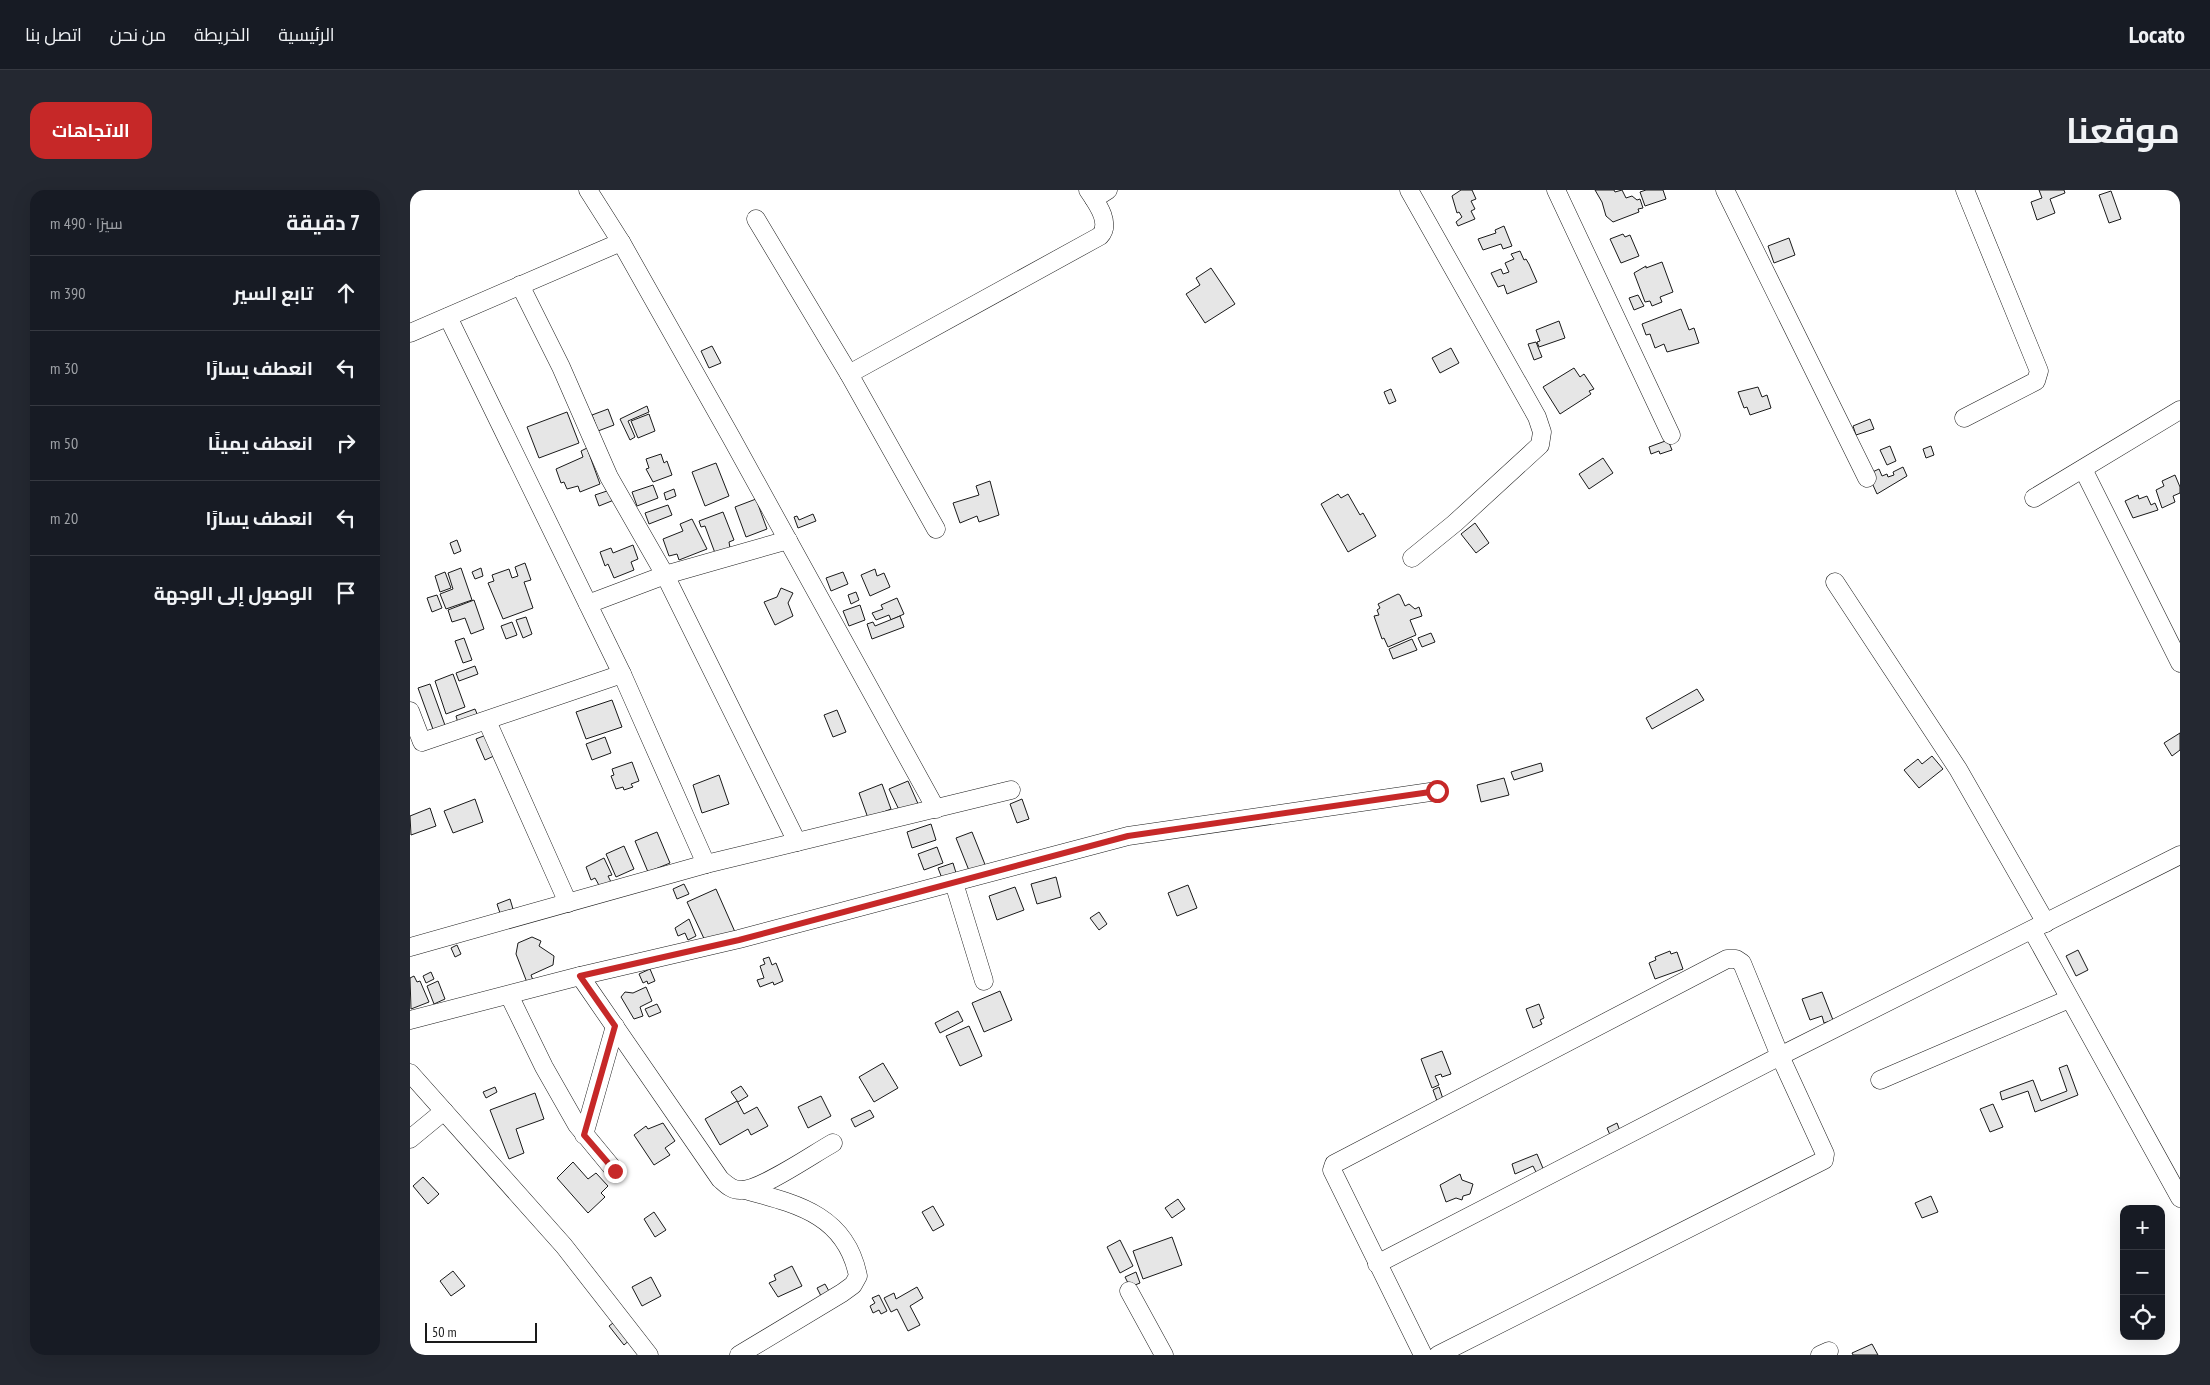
<!DOCTYPE html>
<html lang="ar">
<meta charset="utf-8">
<style>
body{margin:0;font-family:"PT Sans Narrow",Cairo,sans-serif;background:#242831;color:#f1f3f6;direction:rtl}
.controls{position:absolute;right:15px;bottom:15px;display:grid;overflow:hidden;border-radius:10px;box-shadow:0 5px 20px #0002}
.controls button{width:45px;height:45px;display:grid;place-items:center;padding:0;border:0;border-bottom:1px solid #363941;background:#171b24;color:#f1f3f6;font:25px sans-serif}
.scale{position:absolute;left:15px;bottom:12px;width:112px;box-sizing:border-box;padding-left:5px;border:2px solid #1a1a1a;border-top:0;font-size:14px;line-height:18px;white-space:nowrap;color:#1a1a1a;-webkit-text-stroke:4px #fff;paint-order:stroke}
.stop{position:absolute;width:15px;height:15px;margin:-11px;border:4px solid #c62828;border-radius:50%;background:#fff}
.stop.end{background:#c62828;border-color:#fff;box-shadow:0 1px 5px #0008}
.list{margin:0;padding:0;list-style:none}
h2{display:flex;justify-content:space-between;align-items:center;height:65px;margin:0;padding:0 20px;font-size:21px}
h2 small{font-size:16px;font-weight:400;color:#9ea1a6}
.list li{display:grid;grid-template-columns:32px 1fr auto;gap:15px;align-items:center;box-sizing:border-box;height:75px;padding:0 20px;border-top:1px solid #363941}
.list b{display:block;font-size:19px;white-space:nowrap}
.list em{font-size:16px;font-style:normal;color:#9ea1a6}
.icon{flex:none;width:28px;height:28px;fill:none;stroke:currentColor;stroke-width:2;stroke-linecap:round;stroke-linejoin:round}
.map{position:relative;flex:none;width:1770px;height:1165px;overflow:hidden;direction:ltr;border-radius:15px}
header{display:flex;align-items:center;gap:30px;box-sizing:border-box;height:70px;padding:0 25px;background:#171b24;border-bottom:1px solid #363941}
header strong{font-size:24px}
nav{display:flex;gap:28px;margin-inline-start:auto;font-size:18px}
.intro{display:flex;align-items:center;justify-content:space-between;box-sizing:border-box;height:120px;padding:0 30px}
h1{margin:0;font-size:35px}
.button{padding:12px 22px;border-radius:15px;background:#c62828;color:#fff;font-size:18px;font-weight:700}
main{display:flex;gap:30px;padding:0 30px}
aside{flex:1;background:#171b24;border-radius:15px;box-shadow:0 5px 20px #0002}
.map>svg:first-child{display:block}
</style>
<header>
<strong>Locato</strong>
<nav><a>الرئيسية</a><a>الخريطة</a><a>من نحن</a><a>اتصل بنا</a></nav>
</header>
<div class="intro"><h1>موقعنا</h1><a class="button">الاتجاهات</a></div>
<main>
<div class="map">
<svg width="1770" height="1165" viewBox="0 0 1770 1165">
<rect width="100%" height="100%" fill="#fff"/>
<g fill="#e6e6e6" stroke="#1a1a1a">
<polygon points="1051,0 1062,0 1066,9 1061,11 1065,19 1061,21 1065,29 1048,36 1046,32 1052,27 1049,22 1047,23 1042,6"/>
<polygon points="1185,0 1204,0 1205,2 1212,0 1216,8 1222,6 1227,10 1230,9 1233,18 1228,19 1229,22 1203,32 1196,26 1192,12"/>
<polygon points="1236,0 1253,0 1256,9 1235,16 1230,2"/>
<polygon points="1629,0 1654,0 1655,3 1640,9 1645,23 1627,30 1621,12 1632,8"/>
<polygon points="1701,1 1711,29 1699,33 1689,5"/>
<polygon points="1094,36 1102,56 1093,59 1091,54 1073,60 1068,49 1086,43 1085,40"/>
<polygon points="1213,44 1215,47 1220,45 1229,66 1211,73 1200,49"/>
<polygon points="1379,48 1385,65 1364,73 1358,56"/>
<polygon points="1110,61 1114,70 1116,69 1119,74 1127,92 1097,104 1094,95 1088,97 1081,83 1091,79 1093,84 1099,82 1095,73 1104,69 1101,64"/>
<polygon points="1252,72 1263,102 1250,107 1252,112 1242,116 1240,111 1235,112 1224,83 1236,76 1236,78"/>
<polygon points="801,78 825,114 795,133 776,104 790,95 786,88"/>
<polygon points="1228,105 1234,116 1224,120 1219,108"/>
<polygon points="1271,119 1279,140 1284,138 1289,153 1257,162 1254,154 1245,158 1240,144 1236,145 1232,134"/>
<polygon points="1149,131 1155,148 1129,157 1127,152 1130,151 1126,140"/>
<polygon points="1126,152 1132,167 1124,170 1118,154"/>
<polygon points="302,156 311,173 299,178 291,161"/>
<polygon points="1041,158 1049,173 1030,183 1022,168"/>
<polygon points="1164,178 1170,187 1174,184 1184,199 1179,201 1181,204 1150,224 1133,197"/>
<polygon points="1348,197 1352,207 1357,205 1361,218 1340,225 1337,217 1334,218 1328,202"/>
<polygon points="981,199 986,211 979,214 974,202"/>
<polygon points="237,216 239,222 218,231 225,247 220,250 210,229"/>
<polygon points="198,219 204,235 188,241 182,225"/>
<polygon points="157,222 169,253 129,268 117,237"/>
<polygon points="239,224 245,241 228,248 221,231"/>
<polygon points="1460,229 1464,239 1446,245 1443,236"/>
<polygon points="1258,250 1262,260 1250,264 1249,261 1241,264 1239,257"/>
<polygon points="1480,256 1486,271 1477,275 1470,260"/>
<polygon points="1521,256 1524,265 1516,268 1513,259"/>
<polygon points="177,258 190,294 170,302 168,296 157,299 154,292 151,293 146,279 173,267 171,261"/>
<polygon points="251,264 254,273 257,271 262,285 243,292 236,279 239,278 236,269"/>
<polygon points="1193,268 1203,283 1179,299 1169,284"/>
<polygon points="306,273 319,306 295,316 282,282"/>
<polygon points="1493,277 1497,286 1467,304 1458,284 1469,279 1472,286 1477,284 1478,287 1484,285 1483,282"/>
<polygon points="1765,285 1770,297 1770,303 1763,306 1765,312 1752,318 1746,300 1754,296 1752,291"/>
<polygon points="580,291 589,325 569,332 567,326 550,333 543,313 569,305 566,296"/>
<polygon points="243,295 248,308 227,316 222,302"/>
<polygon points="264,299 266,306 256,310 254,303"/>
<polygon points="200,300 204,310 189,316 185,305"/>
<polygon points="928,304 931,308 938,304 950,325 953,323 966,346 938,362 911,314"/>
<polygon points="1728,305 1729,309 1737,306 1741,315 1745,313 1748,320 1723,328 1715,311"/>
<polygon points="346,309 357,339 336,347 325,317"/>
<polygon points="258,315 262,325 239,334 235,323"/>
<polygon points="313,322 324,350 319,352 320,358 305,363 295,336 291,337 289,331"/>
<polygon points="403,324 406,331 388,338 384,327 387,326 389,330"/>
<polygon points="282,329 297,359 269,370 267,364 259,366 253,349 273,341 270,334"/>
<polygon points="1065,333 1079,353 1066,363 1051,344"/>
<polygon points="47,350 51,361 44,364 40,353"/>
<polygon points="223,355 228,369 221,372 224,380 204,388 198,374 195,376 190,362 201,358 203,363"/>
<polygon points="115,373 121,390 114,392 123,418 93,429 78,393 84,391 82,385 99,379 102,388 108,386 105,377"/>
<polygon points="51,378 62,410 36,419 30,404 43,399 38,383"/>
<polygon points="71,378 73,386 65,389 62,382"/>
<polygon points="465,379 467,386 474,383 480,397 460,406 451,385"/>
<polygon points="35,382 41,398 30,402 25,386"/>
<polygon points="433,382 438,394 421,401 416,388"/>
<polygon points="371,398 383,403 378,413 383,426 365,435 354,412 367,407"/>
<polygon points="446,402 449,410 441,414 438,405"/>
<polygon points="988,404 990,405 995,416 999,414 1005,419 1009,417 1012,426 1000,430 1006,445 978,457 974,448 972,449 964,426 969,425 967,420 970,418 968,414"/>
<polygon points="27,405 32,418 22,422 17,408"/>
<polygon points="487,408 494,424 481,430 479,425 466,430 462,423 473,419 471,415"/>
<polygon points="64,410 74,439 61,444 55,428 42,432 38,420"/>
<polygon points="450,415 455,430 439,436 433,421"/>
<polygon points="490,426 494,437 462,449 457,434 463,432 465,436"/>
<polygon points="116,427 122,444 113,448 106,430"/>
<polygon points="102,432 107,445 96,449 91,436"/>
<polygon points="1021,443 1025,452 1012,457 1008,448"/>
<polygon points="54,448 62,470 53,473 45,451"/>
<polygon points="1002,449 1007,460 983,469 979,459"/>
<polygon points="65,476 68,484 49,491 46,483"/>
<polygon points="43,484 55,517 36,524 25,491"/>
<polygon points="20,494 36,538 24,542 8,498"/>
<polygon points="1287,499 1294,510 1242,539 1236,528"/>
<polygon points="202,510 212,537 176,549 166,522"/>
<polygon points="65,519 68,526 48,533 46,526"/>
<polygon points="427,520 436,542 423,547 414,525"/>
<polygon points="1770,543 1770,560 1762,566 1754,553"/>
<polygon points="76,545 84,566 75,570 66,549"/>
<polygon points="195,547 201,563 182,570 176,554"/>
<polygon points="1522,566 1533,579 1509,598 1494,580 1508,569 1512,574"/>
<polygon points="222,572 229,591 221,594 223,597 214,600 213,597 206,599 201,586 204,585 202,579"/>
<polygon points="1131,573 1133,581 1104,590 1101,582"/>
<polygon points="309,585 319,614 292,623 283,595"/>
<polygon points="1094,588 1099,605 1071,612 1067,595"/>
<polygon points="498,591 509,616 491,624 479,599"/>
<polygon points="472,594 481,619 458,628 449,603"/>
<polygon points="65,609 73,632 43,643 34,621"/>
<polygon points="612,609 619,629 607,633 600,614"/>
<polygon points="20,618 26,636 1,645 0,626"/>
<polygon points="521,634 526,650 502,658 497,642"/>
<polygon points="247,642 260,673 238,682 225,651"/>
<polygon points="562,642 576,677 560,683 546,648"/>
<polygon points="214,656 224,679 206,687 196,664"/>
<polygon points="527,657 533,673 514,680 508,664"/>
<polygon points="194,668 202,685 198,686 201,692 190,697 185,688 181,690 176,677"/>
<polygon points="543,673 547,686 533,691 528,678"/>
<polygon points="646,687 651,707 627,714 621,694"/>
<polygon points="274,694 279,704 267,709 263,699"/>
<polygon points="778,695 787,718 767,726 758,703"/>
<polygon points="605,697 614,720 587,730 579,706"/>
<polygon points="306,699 325,742 297,755 277,712"/>
<polygon points="100,709 103,719 90,723 87,714"/>
<polygon points="689,722 697,734 689,740 680,728"/>
<polygon points="279,729 286,746 278,750 275,743 268,746 265,738"/>
<polygon points="122,747 131,751 129,756 144,766 143,775 121,785 124,793 118,795 106,764 108,753"/>
<polygon points="47,755 51,764 45,767 41,758"/>
<polygon points="1668,760 1678,780 1666,786 1656,766"/>
<polygon points="1260,761 1261,764 1267,762 1273,779 1245,789 1239,773 1246,770 1245,767"/>
<polygon points="359,767 362,775 366,773 373,791 364,795 363,792 350,797 347,790 354,788 350,776 355,774 353,769"/>
<polygon points="240,779 245,791 238,794 237,791 233,793 229,784"/>
<polygon points="21,782 24,789 16,793 13,786"/>
<polygon points="4,786 7,792 10,791 19,812 1,819 0,788"/>
<polygon points="28,791 35,809 24,814 17,796"/>
<polygon points="236,797 242,811 230,817 233,826 224,829 211,807 215,802 223,803"/>
<polygon points="590,801 602,830 574,842 562,813"/>
<polygon points="1412,802 1423,830 1414,833 1412,826 1400,830 1392,809"/>
<polygon points="247,814 251,822 239,827 235,819"/>
<polygon points="1129,814 1134,828 1130,830 1132,834 1123,838 1116,819"/>
<polygon points="548,821 553,831 530,843 525,833"/>
<polygon points="559,836 572,866 550,876 536,846"/>
<polygon points="1032,861 1041,884 1032,887 1031,884 1025,886 1029,895 1022,898 1011,869"/>
<polygon points="473,873 488,898 464,912 449,887"/>
<polygon points="1657,875 1668,905 1625,922 1618,901 1592,910 1590,902 1623,890 1631,911 1657,901 1649,878"/>
<polygon points="331,896 338,906 328,912 321,902"/>
<polygon points="85,897 87,902 76,908 73,902"/>
<polygon points="1029,897 1033,909 1027,911 1023,900"/>
<polygon points="125,903 134,929 106,939 114,963 99,969 80,920"/>
<polygon points="411,906 421,926 398,938 388,917"/>
<polygon points="327,911 334,924 347,917 358,936 341,945 338,939 310,955 295,929"/>
<polygon points="1583,914 1593,937 1580,942 1570,919"/>
<polygon points="460,920 464,927 445,937 441,929"/>
<polygon points="253,933 265,951 255,958 260,965 244,975 224,945 236,936 238,939"/>
<polygon points="1207,933 1210,941 1200,945 1197,938"/>
<polygon points="1127,964 1135,983 1128,986 1123,976 1105,984 1102,974"/>
<polygon points="163,972 178,989 186,983 198,996 191,1003 195,1007 178,1023 147,988"/>
<polygon points="1050,984 1052,990 1063,994 1060,1004 1053,1006 1052,1010 1046,1008 1036,1012 1030,995"/>
<polygon points="13,987 29,1004 18,1014 3,996"/>
<polygon points="1521,1006 1528,1022 1512,1028 1505,1013"/>
<polygon points="768,1009 775,1019 762,1028 755,1018"/>
<polygon points="523,1016 534,1035 523,1041 512,1022"/>
<polygon points="244,1022 256,1040 245,1047 234,1029"/>
<polygon points="762,1047 772,1075 733,1089 723,1061"/>
<polygon points="710,1050 723,1076 710,1083 697,1057"/>
<polygon points="382,1076 392,1096 368,1107 359,1093 366,1090 364,1085"/>
<polygon points="43,1081 55,1096 41,1106 30,1091"/>
<polygon points="726,1082 730,1093 720,1097 715,1087"/>
<polygon points="241,1087 251,1106 232,1116 222,1097"/>
<polygon points="415,1094 420,1103 412,1108 407,1098"/>
<polygon points="507,1097 513,1108 500,1116 510,1135 498,1141 487,1119 481,1122 474,1108 484,1103 486,1109"/>
<polygon points="469,1105 477,1121 471,1124 469,1120 463,1123 460,1116 465,1113 462,1108"/>
<polygon points="207,1130 222,1148 214,1155 199,1136"/>
<polygon points="1462,1154 1468,1165 1443,1165 1442,1163"/>
</g>
<g fill="none" stroke-linecap="round" stroke-linejoin="round">
<g stroke="#1a1a1a" stroke-width="19">
<g id="minor">
<polyline points="178,0 211,52"/>
<polyline points="999,0 1127,227 1132,242 1130,255 1045,333 1002,368"/>
<polyline points="1146,0 1261,245"/>
<polyline points="1315,0 1457,288"/>
<polyline points="684,9 698,0"/>
<polyline points="346,29 439,184 526,339"/>
<polyline points="110,95 151,177 199,287 255,385 387,652"/>
<polyline points="38,127 212,484 296,674"/>
<polyline points="0,143 211,52 321,247 526,619"/>
<path d="M439,184L690,46C702,33 686,12 678,0"/>
<polyline points="1554,228 1626,191 1629,181 1555,0"/>
<polyline points="1673,279 1770,473"/>
<polyline points="1624,308 1770,220"/>
<polyline points="1425,392 1548,579 1636,733"/>
<polyline points="178,414 255,385 378,350"/>
<polyline points="0,521 12,552 212,484"/>
<polyline points="77,531 158,713"/>
<polyline points="544,693 574,791"/>
<polyline points="1622,740 1770,1008"/>
<polyline points="0,757 296,674 601,600"/>
<path d="M170,786L310,989C316,994 321,1000 330,1000C350,1001 403,964 423,953"/>
<polyline points="99,805 134,877 167,935 205,981"/>
<polyline points="0,830 170,786 329,749 718,646 1027,601"/>
<polyline points="0,883 154,1056 239,1165"/>
<polyline points="1470,890 1659,809"/>
<polyline points="174,945 205,836"/>
<polyline points="0,949 34,921"/>
<polyline points="967,1074 1370,866 1770,665"/>
<polyline points="719,1101 754,1165"/>
<path d="M329,1165L432,1103L443,1095L448,1086C436,1025 387,1014 335,1000"/>
<polyline points="1013,1165 922,980 924,974 1317,769 1326,769 1332,773 1370,866 1415,964 1414,970 1028,1165"/>
<polyline points="1410,1165 1419,1161"/>
</g>
</g>
<use href="#minor" stroke="#fff" stroke-width="18"/>
</g>
<g fill="none" stroke-linecap="round" stroke-linejoin="round">
<polyline stroke="#c62828" stroke-width="6" points="205,981 174,945 205,836 170,786 329,750 718,646 1027,601"/>
</g>
</svg>
<div class="controls">
<button>+</button>
<button>−</button>
<button><svg class="icon" aria-label="locate" viewBox="0 0 24 24"><circle cx="12" cy="12" r="6"/><path d="M12 2v4M12 18v4M2 12h4M18 12h4"/></svg></button>
</div>
<div class="scale">50 m</div>
<div class="stop" style="left:1027px;top:601px"></div>
<div class="stop end" style="left:205px;top:981px"></div>
</div>
<aside>
<h2>7 دقيقة<small>سيرًا · 490 m</small></h2>
<ul class="list">
<li><svg class="icon" aria-label="ahead" viewBox="0 0 24 24"><path d="M12 20V5M6 11l6-6 6 6"/></svg><div><b>تابع السير</b></div><em>390 m</em></li>
<li><svg class="icon" aria-label="left" viewBox="0 0 24 24"><path d="M17 20v-9H6M10 6l-5 5 5 5"/></svg><div><b>انعطف يسارًا</b></div><em>30 m</em></li>
<li><svg class="icon" aria-label="right" viewBox="0 0 24 24"><path d="M7 20v-9h11M14 6l5 5-5 5"/></svg><div><b>انعطف يمينًا</b></div><em>50 m</em></li>
<li><svg class="icon" aria-label="left" viewBox="0 0 24 24"><path d="M17 20v-9H6M10 6l-5 5 5 5"/></svg><div><b>انعطف يسارًا</b></div><em>20 m</em></li>
<li><svg class="icon" aria-label="arrive" viewBox="0 0 24 24"><path d="M6 21V4h12l-3 4 3 4H6"/></svg><div><b>الوصول إلى الوجهة</b></div></li>
</ul>
</aside>
</main>
